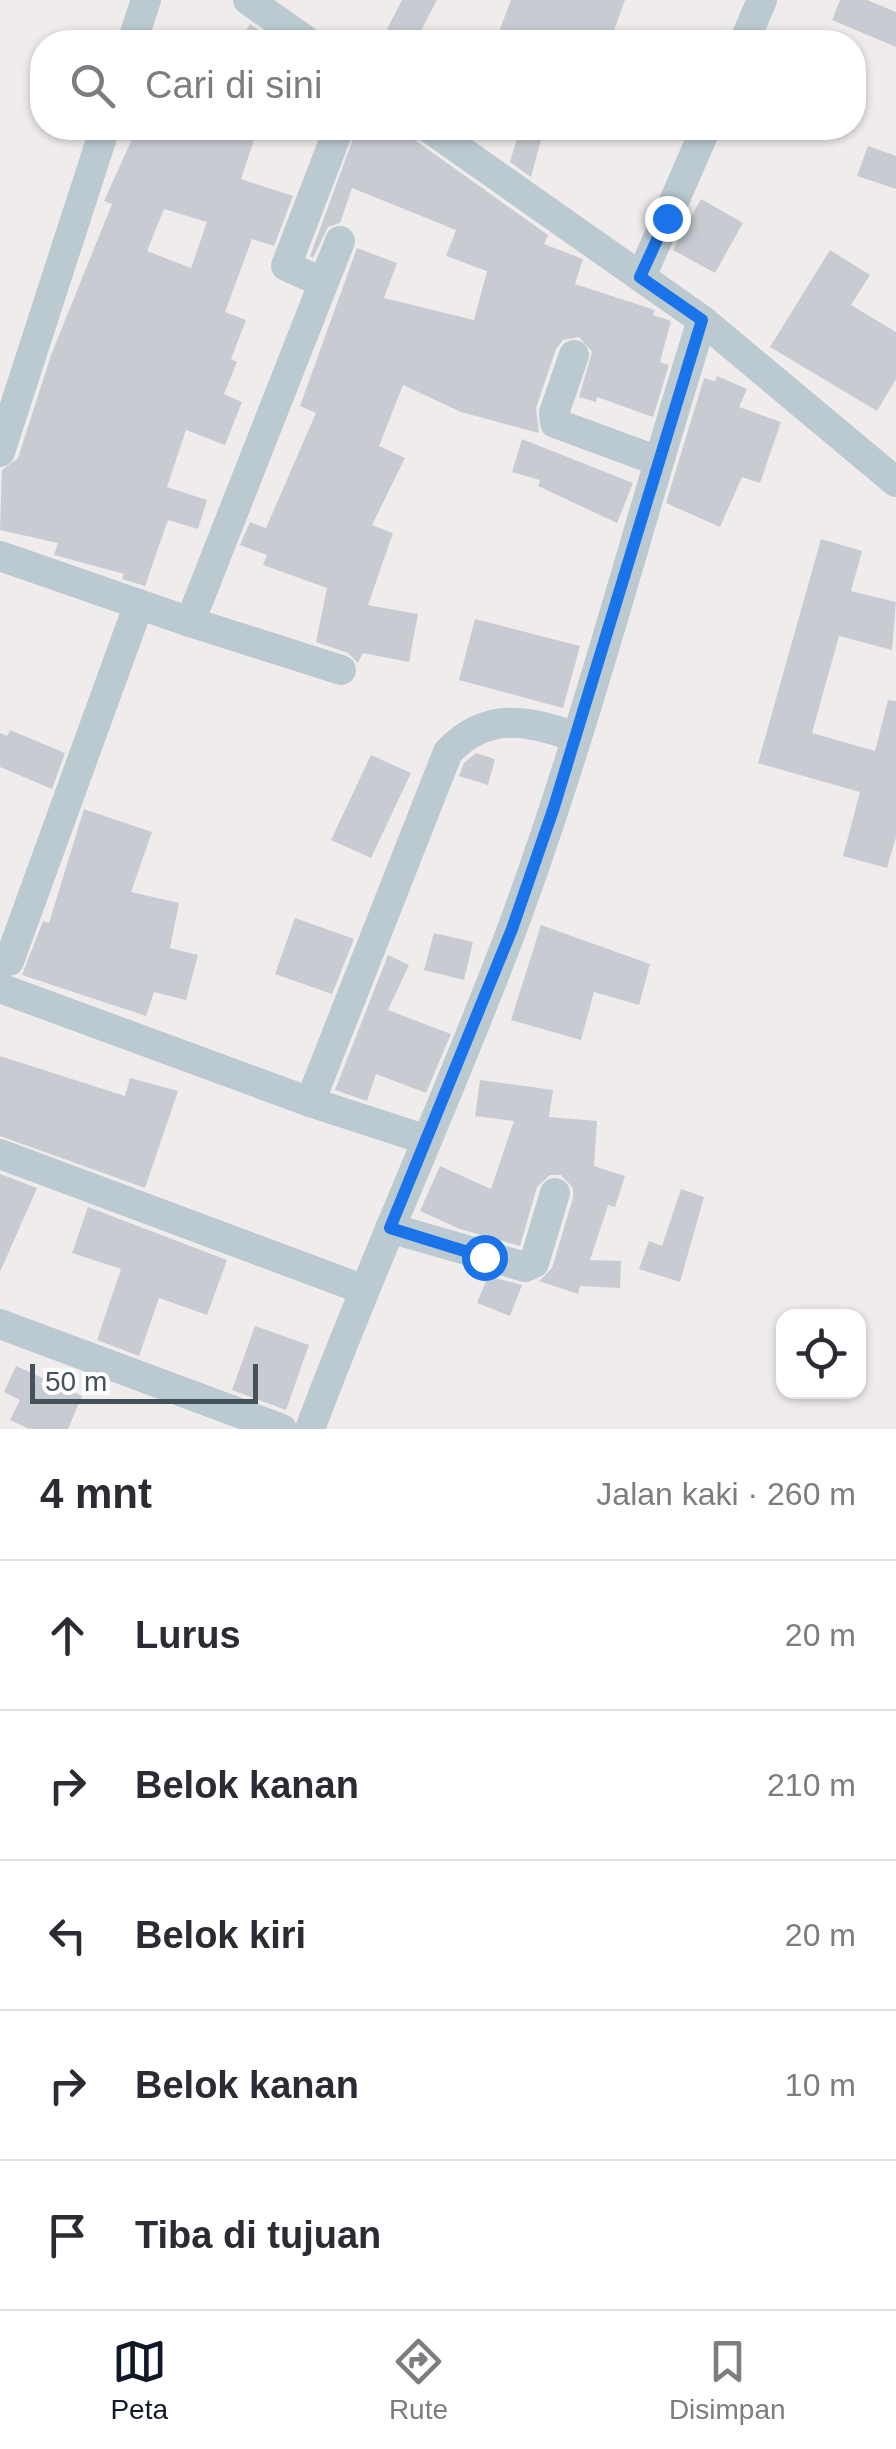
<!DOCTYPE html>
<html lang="id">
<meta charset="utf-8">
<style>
body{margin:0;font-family:Helvetica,sans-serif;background:#f2f2f3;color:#2b2b33}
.controls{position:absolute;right:30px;bottom:30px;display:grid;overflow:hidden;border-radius:20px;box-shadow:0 2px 8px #0004}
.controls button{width:90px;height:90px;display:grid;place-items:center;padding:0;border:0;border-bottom:2px solid #e1e1e2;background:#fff;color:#2b2b33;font:50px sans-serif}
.scale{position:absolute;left:30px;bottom:25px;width:228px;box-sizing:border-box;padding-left:10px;border:5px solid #43525b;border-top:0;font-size:28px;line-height:35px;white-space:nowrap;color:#43525b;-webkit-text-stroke:8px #fff;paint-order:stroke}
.stop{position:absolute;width:30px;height:30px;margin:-22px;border:8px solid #1a73e8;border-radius:50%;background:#fff}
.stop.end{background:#1a73e8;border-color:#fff;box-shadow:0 2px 10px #0008}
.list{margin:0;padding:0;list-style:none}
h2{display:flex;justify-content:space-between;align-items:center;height:130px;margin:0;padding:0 40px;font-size:42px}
h2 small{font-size:32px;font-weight:400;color:#7c7c81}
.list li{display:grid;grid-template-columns:65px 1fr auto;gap:30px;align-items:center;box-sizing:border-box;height:150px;padding:0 40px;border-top:2px solid #e1e1e2}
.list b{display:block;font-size:38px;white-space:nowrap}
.list em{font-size:32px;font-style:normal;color:#7c7c81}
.icon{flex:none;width:55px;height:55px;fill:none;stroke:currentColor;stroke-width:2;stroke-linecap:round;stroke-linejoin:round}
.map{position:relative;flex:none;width:896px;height:1429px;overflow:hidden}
.search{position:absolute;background:#fff;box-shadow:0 2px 8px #0004;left:30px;right:30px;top:30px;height:110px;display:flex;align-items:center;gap:25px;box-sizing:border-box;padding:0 35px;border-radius:40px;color:#7c7c81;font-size:38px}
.sheet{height:880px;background:#fff}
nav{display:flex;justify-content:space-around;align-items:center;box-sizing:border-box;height:140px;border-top:2px solid #e1e1e2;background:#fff;font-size:28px;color:#7c7c81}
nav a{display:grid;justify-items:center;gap:5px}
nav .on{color:#111827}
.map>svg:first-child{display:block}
</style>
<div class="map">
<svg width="896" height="1429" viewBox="0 0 896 1429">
<rect width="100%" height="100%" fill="#f0ecec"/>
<g fill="#c8ccd2" fill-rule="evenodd">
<polygon points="402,0 437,0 415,42 387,42 393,33 387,29"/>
<polygon points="511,0 625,0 612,36 595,30 593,42 495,42"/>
<polygon points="840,0 867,0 896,12 896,47 832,20"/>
<polygon points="250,24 276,42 239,42"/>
<path d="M137,128H183L211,139L215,128H258L241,179L293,196L274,246L252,239L225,312L246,320L231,359L237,362L224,394L242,402L225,445L186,430L167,487L207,500L198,529L168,520L145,586L122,579L124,574L54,555L58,543L0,530L2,470L18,458L51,355L112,204L104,201ZM164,209L207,222L191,268L147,251Z"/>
<polygon points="357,128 410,128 412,138 548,235 544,244 583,259 575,284 655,310 653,315 671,321 660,362 669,365 653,417 597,397 596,402 579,397 592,352 579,337 563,340 556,349 536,408 539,433 461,412 403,385 379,446 405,458 372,525 393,533 368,605 418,614 409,662 363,653 358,663 348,653 316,642 327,588 263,565 267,555 240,545 250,522 266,528 316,413 300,406 357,248 397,263 384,298 474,320 487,271 446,256 456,230 352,188 340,223 328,227 313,258 310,256"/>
<polygon points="520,128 544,128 531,177 510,162"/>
<polygon points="868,146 896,156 896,189 857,176"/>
<polygon points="701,199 743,223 715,273 673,250"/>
<polygon points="830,250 870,275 851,305 896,332 896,379 877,411 770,347"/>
<polygon points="717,376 747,389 739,407 781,422 760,483 742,477 720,527 666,503 704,378 715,381"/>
<polygon points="522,439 633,483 617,523 538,486 540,480 512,472"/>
<polygon points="821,539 862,551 851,591 896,602 892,650 839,636 812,733 875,751 888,700 896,701 896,837 887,868 843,856 860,792 758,763"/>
<polygon points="475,619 580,646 563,708 459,680"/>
<polygon points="10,730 65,753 52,789 0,767 0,733 7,736"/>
<polygon points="476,753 495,759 488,785 459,776 464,763"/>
<polygon points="371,755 411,773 371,858 331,840"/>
<polygon points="84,809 152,832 131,892 179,903 170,948 198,955 186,1000 154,992 146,1016 22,975 43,921 49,923"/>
<polygon points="295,918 354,939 332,994 275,974"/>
<polygon points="541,925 650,964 639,1005 594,992 581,1040 511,1020"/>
<polygon points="434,933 473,942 464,980 424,970"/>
<polygon points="388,955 409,965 388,1010 451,1034 426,1093 376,1074 367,1101 335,1090"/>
<polygon points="0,1056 125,1096 130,1078 178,1091 145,1188 0,1136"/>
<polygon points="480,1080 553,1090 549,1117 597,1121 594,1166 625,1176 615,1207 608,1205 590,1260 621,1261 620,1288 580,1286 578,1294 539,1281 552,1268 573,1198 573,1188 561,1175 550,1175 537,1187 520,1246 460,1229 420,1211 440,1166 491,1189 514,1121 475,1116"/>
<polygon points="0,1174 37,1188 0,1272"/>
<polygon points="681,1189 704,1197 680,1282 639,1269 649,1241 662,1246"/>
<polygon points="88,1207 227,1260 207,1315 159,1298 139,1356 97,1340 121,1269 72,1253"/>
<polygon points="488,1276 522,1285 510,1316 477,1303"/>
<polygon points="255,1326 309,1345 286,1410 232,1390"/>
<polygon points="16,1366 82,1396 68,1429 29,1429 10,1420 20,1400 4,1392"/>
</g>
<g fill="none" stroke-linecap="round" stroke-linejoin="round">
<g stroke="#bbc9d1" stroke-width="30">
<polyline points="248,0 308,42"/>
<polyline points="132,42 146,0"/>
<polyline points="744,42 762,0"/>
<polyline points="429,128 702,320 896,482"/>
<polyline points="641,277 706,128"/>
<polyline points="322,282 286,266 339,128"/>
<polyline points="574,355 554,413 555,423 658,461"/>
<polyline points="0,452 105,128"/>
<polyline points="0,556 190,622 340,241"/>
<polyline points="190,622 341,670"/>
<polyline points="9,961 139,604"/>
<polyline points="0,988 310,1102 427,1140"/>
<path d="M310,1102L448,752C487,711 527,720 576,737"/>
<polyline points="0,1154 362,1289"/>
<polyline points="390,1228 525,1267 534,1263 555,1193"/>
<polyline points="0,1324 282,1429"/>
<path d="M310,1429C373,1260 449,1097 512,929C586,730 638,523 702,320"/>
</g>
</g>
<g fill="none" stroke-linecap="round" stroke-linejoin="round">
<polyline stroke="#1a73e8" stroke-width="12" points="484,1257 390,1228 512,929 554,807 702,320 640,277 667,218"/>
</g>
</svg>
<div class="controls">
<button><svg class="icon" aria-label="locate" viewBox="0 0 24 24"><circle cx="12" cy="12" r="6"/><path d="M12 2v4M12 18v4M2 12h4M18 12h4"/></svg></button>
</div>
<div class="scale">50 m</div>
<div class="stop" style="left:484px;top:1257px"></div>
<div class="stop end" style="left:667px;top:218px"></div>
<div class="search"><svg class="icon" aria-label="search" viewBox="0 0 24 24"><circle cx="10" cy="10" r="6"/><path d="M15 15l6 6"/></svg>Cari di sini</div>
</div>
<section class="sheet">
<h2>4 mnt<small>Jalan kaki · 260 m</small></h2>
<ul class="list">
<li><svg class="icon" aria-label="ahead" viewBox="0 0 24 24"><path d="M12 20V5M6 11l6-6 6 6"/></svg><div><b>Lurus</b></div><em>20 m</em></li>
<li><svg class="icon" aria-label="right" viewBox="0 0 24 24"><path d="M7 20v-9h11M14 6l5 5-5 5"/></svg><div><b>Belok kanan</b></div><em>210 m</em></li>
<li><svg class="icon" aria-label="left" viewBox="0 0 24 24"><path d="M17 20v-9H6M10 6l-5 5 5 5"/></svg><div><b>Belok kiri</b></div><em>20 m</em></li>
<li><svg class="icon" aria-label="right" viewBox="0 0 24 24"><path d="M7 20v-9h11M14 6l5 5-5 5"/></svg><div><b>Belok kanan</b></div><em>10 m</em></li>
<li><svg class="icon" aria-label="arrive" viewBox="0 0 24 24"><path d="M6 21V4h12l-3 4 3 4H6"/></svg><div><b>Tiba di tujuan</b></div></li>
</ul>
</section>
<nav>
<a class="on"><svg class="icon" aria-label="map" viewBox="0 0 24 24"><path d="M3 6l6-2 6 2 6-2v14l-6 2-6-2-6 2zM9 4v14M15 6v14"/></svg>Peta</a>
<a><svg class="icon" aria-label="directions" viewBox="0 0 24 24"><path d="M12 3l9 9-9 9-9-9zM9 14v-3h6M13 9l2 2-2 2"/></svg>Rute</a>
<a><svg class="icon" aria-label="saved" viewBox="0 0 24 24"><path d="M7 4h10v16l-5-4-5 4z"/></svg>Disimpan</a>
</nav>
